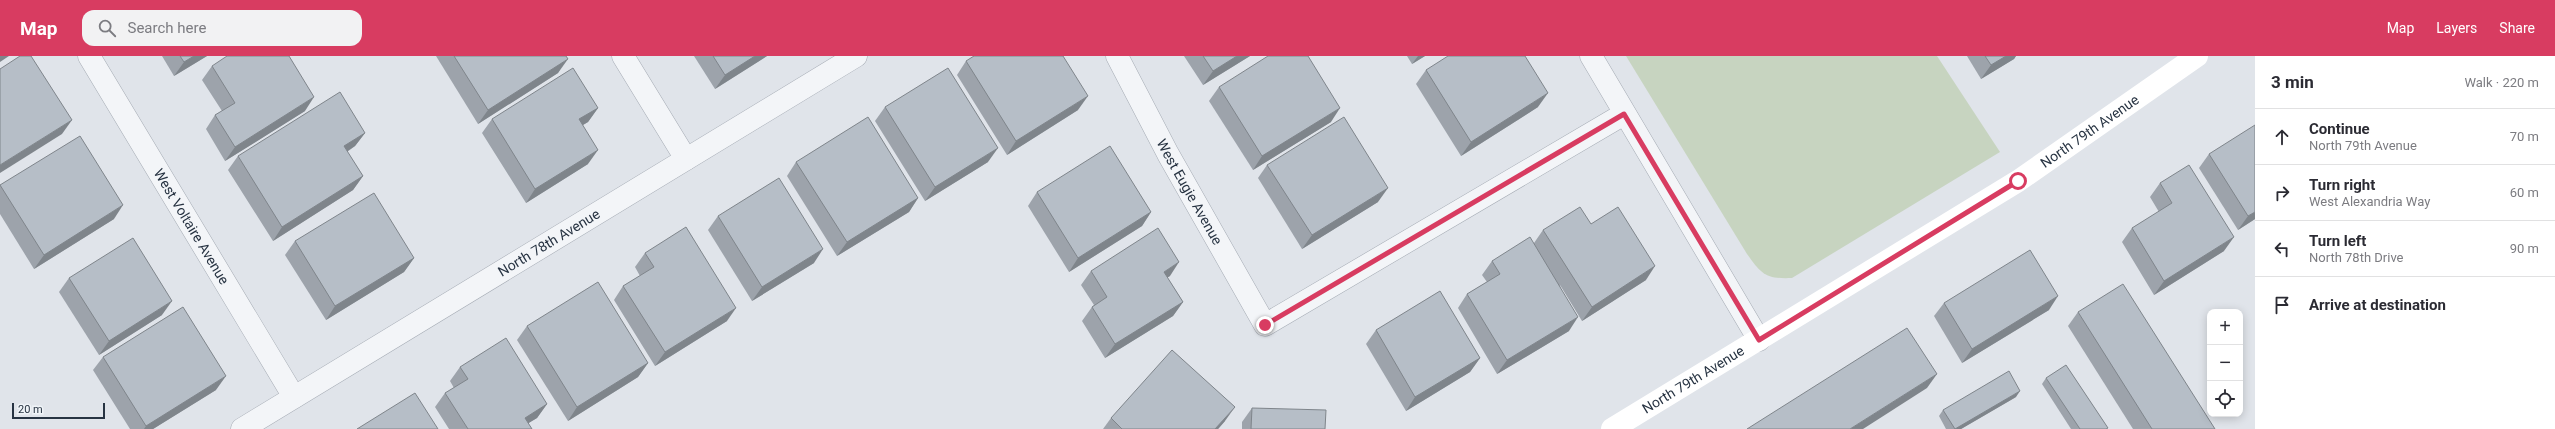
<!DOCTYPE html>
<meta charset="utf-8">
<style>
body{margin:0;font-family:Roboto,sans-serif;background:#f2f2f3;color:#2b2b33}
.controls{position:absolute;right:12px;bottom:12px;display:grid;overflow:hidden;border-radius:8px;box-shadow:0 2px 10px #0003}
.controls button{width:36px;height:36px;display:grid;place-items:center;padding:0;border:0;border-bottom:1px solid #e1e1e2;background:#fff;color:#2b2b33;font:20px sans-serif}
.scale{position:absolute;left:12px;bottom:10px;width:93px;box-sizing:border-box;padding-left:4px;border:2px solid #273342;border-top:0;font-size:11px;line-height:14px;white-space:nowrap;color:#273342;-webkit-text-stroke:3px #eff3f7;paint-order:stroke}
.stop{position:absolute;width:12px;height:12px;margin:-9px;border:3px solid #d83c61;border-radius:50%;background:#fff}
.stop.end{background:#d83c61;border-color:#fff;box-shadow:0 1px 4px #0008}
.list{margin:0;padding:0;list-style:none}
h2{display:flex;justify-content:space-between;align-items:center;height:52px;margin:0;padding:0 16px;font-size:17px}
h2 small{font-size:13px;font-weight:400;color:#7c7c81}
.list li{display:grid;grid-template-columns:26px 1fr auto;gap:12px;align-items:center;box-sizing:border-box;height:56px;padding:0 16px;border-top:1px solid #e1e1e2}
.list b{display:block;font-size:15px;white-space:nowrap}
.list p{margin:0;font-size:13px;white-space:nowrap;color:#7c7c81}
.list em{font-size:13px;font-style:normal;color:#7c7c81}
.icon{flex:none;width:22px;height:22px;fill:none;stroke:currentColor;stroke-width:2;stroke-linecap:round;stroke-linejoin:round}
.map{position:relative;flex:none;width:2255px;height:373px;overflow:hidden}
header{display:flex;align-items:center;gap:24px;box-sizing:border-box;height:56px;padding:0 20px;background:#d83c61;color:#fff}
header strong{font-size:19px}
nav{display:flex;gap:22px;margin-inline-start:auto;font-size:14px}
.search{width:280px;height:36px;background:#f2f2f3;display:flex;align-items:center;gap:10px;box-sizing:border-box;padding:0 14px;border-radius:12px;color:#7c7c81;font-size:15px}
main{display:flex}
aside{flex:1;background:#fff}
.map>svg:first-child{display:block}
</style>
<header>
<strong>Map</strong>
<div class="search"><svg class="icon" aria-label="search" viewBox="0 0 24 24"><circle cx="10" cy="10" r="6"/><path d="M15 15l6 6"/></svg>Search here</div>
<nav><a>Map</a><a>Layers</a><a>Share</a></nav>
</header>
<main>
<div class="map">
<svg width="2255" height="373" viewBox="0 0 2255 373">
<rect width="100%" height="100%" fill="#e0e4ea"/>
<path fill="#c7d4c0" d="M1626,0H1937L2000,96L1792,222C1766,223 1762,219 1747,198Z"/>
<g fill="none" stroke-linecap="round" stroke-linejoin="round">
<g stroke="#a5abb4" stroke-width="23">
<g id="street">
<path id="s1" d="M89,0L294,341"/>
<polyline points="623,0 686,103"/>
<path id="s2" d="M1117,0L1168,98L1265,269L1624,58"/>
<polyline points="1591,0 1759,284"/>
<path id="s3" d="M242,373L856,0"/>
</g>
</g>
<use href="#street" stroke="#f3f5f8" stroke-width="22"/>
<path stroke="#fff" stroke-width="22" id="s4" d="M1612,373L2018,125L2197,0"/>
</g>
<g fill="#9da3ab">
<polygon points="162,0 207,0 174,20"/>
<polygon points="436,0 566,0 558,17 478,68"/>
<polygon points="694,0 767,0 715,33"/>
<polygon points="1184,0 1250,0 1203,29"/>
<polygon points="1407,0 1425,0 1412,8"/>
<polygon points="1967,0 2016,0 2014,3 1981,23"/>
<polygon points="966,5 1078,54 1007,99 957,19"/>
<polygon points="212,10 305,55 225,105 206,73 215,59 222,55 202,24"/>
<polygon points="1426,14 1538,51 1461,100 1416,28"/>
<polygon points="1219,31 1331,66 1253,114 1209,45"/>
<polygon points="885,51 988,106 925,145 875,65"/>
<polygon points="598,52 588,66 583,69 588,108 526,147 482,77 492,63"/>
<polygon points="365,77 355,90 347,96 363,120 353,134 273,185 228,114 238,100"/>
<polygon points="2209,98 2255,163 2238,174 2199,112"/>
<polygon points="796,106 918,142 909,156 837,200 787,120"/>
<polygon points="1267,109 1378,146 1302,193 1258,122"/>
<polygon points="2160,127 2224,195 2154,239 2122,186 2132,172 2159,156 2150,141"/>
<polygon points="0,129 114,163 34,213 0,158"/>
<polygon points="1037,136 1151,156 1142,170 1069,216 1028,150"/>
<polygon points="718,160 814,207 752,245 708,174"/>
<polygon points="1591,168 1646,224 1582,265 1560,229 1569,275 1497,318 1458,252 1467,238 1487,226 1482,219 1492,205 1534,187 1543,174"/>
<polygon points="295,185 414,202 404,216 326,264 285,199"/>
<polygon points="645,197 727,265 655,310 614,244 623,230 640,220 635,211"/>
<polygon points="1091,215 1170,220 1167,221 1183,246 1173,260 1105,302 1082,265 1092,251 1094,249 1081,229"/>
<polygon points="69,222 162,259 99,299 59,236"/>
<polygon points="1944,247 2049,254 1962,307 1934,260"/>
<polygon points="2078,256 2215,373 2133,373 2068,270"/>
<polygon points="527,270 648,307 638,321 568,365 517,284"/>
<polygon points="1376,274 1480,302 1470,316 1406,355 1366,288"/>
<polygon points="103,301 216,334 153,373 130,373 93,314"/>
<polygon points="460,311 547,348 537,362 528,367 532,373 449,373 435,351 445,337 454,332 450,325"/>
<polygon points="2046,322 2107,373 2071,373 2042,328"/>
<polygon points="2016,341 1961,373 1946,373 1939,360 1943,354"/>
<polygon points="1252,352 1325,373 1242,373 1242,366"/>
<polygon points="1111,362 1225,365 1218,373 1103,373"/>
</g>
<g fill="#7f858b">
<polygon points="0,0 9,0 0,6"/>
<polygon points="194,0 207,0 174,20 184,6"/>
<polygon points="755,0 767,0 715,33 725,19"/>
<polygon points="1237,0 1250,0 1203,29 1213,15"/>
<polygon points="1418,0 1425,0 1412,8"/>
<polygon points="2006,0 2016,0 2014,3 1981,23 1991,9"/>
<polygon points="568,3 558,17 478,68 488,54"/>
<polygon points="1548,37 1538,51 1461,100 1471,86"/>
<polygon points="1088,40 1078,54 1007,99 1016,85"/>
<polygon points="314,41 305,55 225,105 235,91"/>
<polygon points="598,52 588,66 569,77 579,63"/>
<polygon points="1340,52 1331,66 1253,114 1262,100"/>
<polygon points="72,64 62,78 0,117 0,109"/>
<polygon points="365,77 355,90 334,104 344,90"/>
<polygon points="998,92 988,106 925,145 935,131"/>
<polygon points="598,94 588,108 526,147 535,133"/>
<polygon points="363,120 353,134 273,185 282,171"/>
<polygon points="1388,132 1378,146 1302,193 1312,179"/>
<polygon points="918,142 909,156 837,200 847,186"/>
<polygon points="123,149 114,163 34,213 44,199"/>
<polygon points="1151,156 1142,170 1069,216 1078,202"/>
<polygon points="2255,156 2255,163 2238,174 2248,160"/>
<polygon points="2234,181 2224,195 2154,239 2164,225"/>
<polygon points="823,193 814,207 752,245 762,231"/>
<polygon points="414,202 404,216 326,264 335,250"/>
<polygon points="1179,206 1170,220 1154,230 1164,216"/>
<polygon points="1655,210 1646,224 1582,265 1592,251"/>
<polygon points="2058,240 2049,254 1962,307 1972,293"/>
<polygon points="172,245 162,259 99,299 109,285"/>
<polygon points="1183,246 1173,260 1105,302 1115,288"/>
<polygon points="736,252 727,265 655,310 665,296"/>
<polygon points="1578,261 1569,275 1497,318 1507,304"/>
<polygon points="1480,302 1470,316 1406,355 1415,341"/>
<polygon points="648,307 638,321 568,365 577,351"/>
<polygon points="1937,318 1927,332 1863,373 1850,373"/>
<polygon points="226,320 216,334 153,373 144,373 146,370"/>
<polygon points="2020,335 2016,341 1961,373 1955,373"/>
<polygon points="547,348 537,362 519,373 525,362"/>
<polygon points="1235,351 1225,365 1218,373 1215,373"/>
</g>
<g fill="#b6bec7" stroke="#7f858b">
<polygon points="20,0 31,0 72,64 0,109 0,13"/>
<polygon points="180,0 194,0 184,6"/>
<polygon points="227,0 289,0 314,41 235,91 215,59 235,47 212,10"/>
<polygon points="454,0 566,0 568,3 488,54"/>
<polygon points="713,0 755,0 725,19"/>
<polygon points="974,0 1063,0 1088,40 1016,85 966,5"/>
<polygon points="1203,0 1237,0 1213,15"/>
<polygon points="1268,0 1308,0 1340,52 1262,100 1219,31"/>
<polygon points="1448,0 1525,0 1548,37 1471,86 1426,14"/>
<polygon points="1985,0 2006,0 1991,9"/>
<polygon points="573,12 598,52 579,63 598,94 535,133 492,63"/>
<polygon points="948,12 998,92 935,131 885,51"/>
<polygon points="340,36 365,77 344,90 363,120 282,171 238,100"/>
<polygon points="868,61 918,142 847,186 796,106"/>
<polygon points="1344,61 1388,132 1312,179 1267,109"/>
<polygon points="2255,69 2255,156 2248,160 2209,98"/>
<polygon points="80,80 123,149 44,199 0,129"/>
<polygon points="1110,90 1151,156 1078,202 1037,136"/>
<polygon points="2189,109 2234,181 2164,225 2132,172 2172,147 2160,127"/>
<polygon points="779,122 823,193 762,231 718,160"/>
<polygon points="374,137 414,202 335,250 295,185"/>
<polygon points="1580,151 1591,168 1618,151 1655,210 1592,251 1543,174"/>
<polygon points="686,171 736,252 665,296 623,230 654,211 645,197"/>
<polygon points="1158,172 1179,206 1164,216 1183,246 1115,288 1092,251 1107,241 1091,215"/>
<polygon points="1530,181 1578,261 1507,304 1467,238 1500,218 1492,205"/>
<polygon points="133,182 172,245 109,285 69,222"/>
<polygon points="2030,194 2058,240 1972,293 1944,247"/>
<polygon points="598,226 648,307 577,351 527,270"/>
<polygon points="2123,228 2215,373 2152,373 2078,256"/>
<polygon points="1440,235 1480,302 1415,341 1376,274"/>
<polygon points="183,251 226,320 146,370 103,301"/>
<polygon points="1907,272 1937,318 1850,373 1747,373"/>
<polygon points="506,282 547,348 525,362 532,373 468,373 445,337 468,323 460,311"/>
<polygon points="1172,294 1235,351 1215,373 1122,373 1111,362"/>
<polygon points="2066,309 2108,372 2106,373 2080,373 2046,322"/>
<polygon points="2009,315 2020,335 1955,373 1943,354"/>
<polygon points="415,337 438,373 357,373"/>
<polygon points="1252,352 1326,354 1325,373 1251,373"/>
</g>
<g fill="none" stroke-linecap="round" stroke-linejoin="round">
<polyline stroke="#d83c61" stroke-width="5" points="1265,269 1624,58 1759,284 2018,125"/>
</g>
<g text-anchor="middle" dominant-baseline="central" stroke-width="3" stroke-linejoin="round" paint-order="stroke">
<g font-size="14" fill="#273342" stroke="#eff3f7">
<text stroke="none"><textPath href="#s4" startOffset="563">North 79th Avenue</textPath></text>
<text stroke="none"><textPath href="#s2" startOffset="154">West Eugie Avenue</textPath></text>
<text stroke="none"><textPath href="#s1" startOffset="199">West Voltaire Avenue</textPath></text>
<text stroke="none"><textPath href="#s3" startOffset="359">North 78th Avenue</textPath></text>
<text stroke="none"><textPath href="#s4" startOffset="95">North 79th Avenue</textPath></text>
</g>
</g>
</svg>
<div class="controls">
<button>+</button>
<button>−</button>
<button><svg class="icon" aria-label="locate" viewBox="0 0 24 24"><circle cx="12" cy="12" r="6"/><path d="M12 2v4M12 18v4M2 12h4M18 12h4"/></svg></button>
</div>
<div class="scale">20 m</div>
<div class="stop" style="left:2018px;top:125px"></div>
<div class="stop end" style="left:1265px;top:269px"></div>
</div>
<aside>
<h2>3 min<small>Walk · 220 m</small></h2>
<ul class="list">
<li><svg class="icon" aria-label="ahead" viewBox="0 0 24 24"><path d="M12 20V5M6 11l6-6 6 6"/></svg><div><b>Continue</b><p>North 79th Avenue</p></div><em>70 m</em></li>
<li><svg class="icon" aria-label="right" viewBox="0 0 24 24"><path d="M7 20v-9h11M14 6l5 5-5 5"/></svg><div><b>Turn right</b><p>West Alexandria Way</p></div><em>60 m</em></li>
<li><svg class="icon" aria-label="left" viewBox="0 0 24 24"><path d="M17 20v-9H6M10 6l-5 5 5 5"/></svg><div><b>Turn left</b><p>North 78th Drive</p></div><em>90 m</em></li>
<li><svg class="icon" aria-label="arrive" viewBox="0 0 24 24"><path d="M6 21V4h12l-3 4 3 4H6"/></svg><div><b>Arrive at destination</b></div></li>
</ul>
</aside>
</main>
